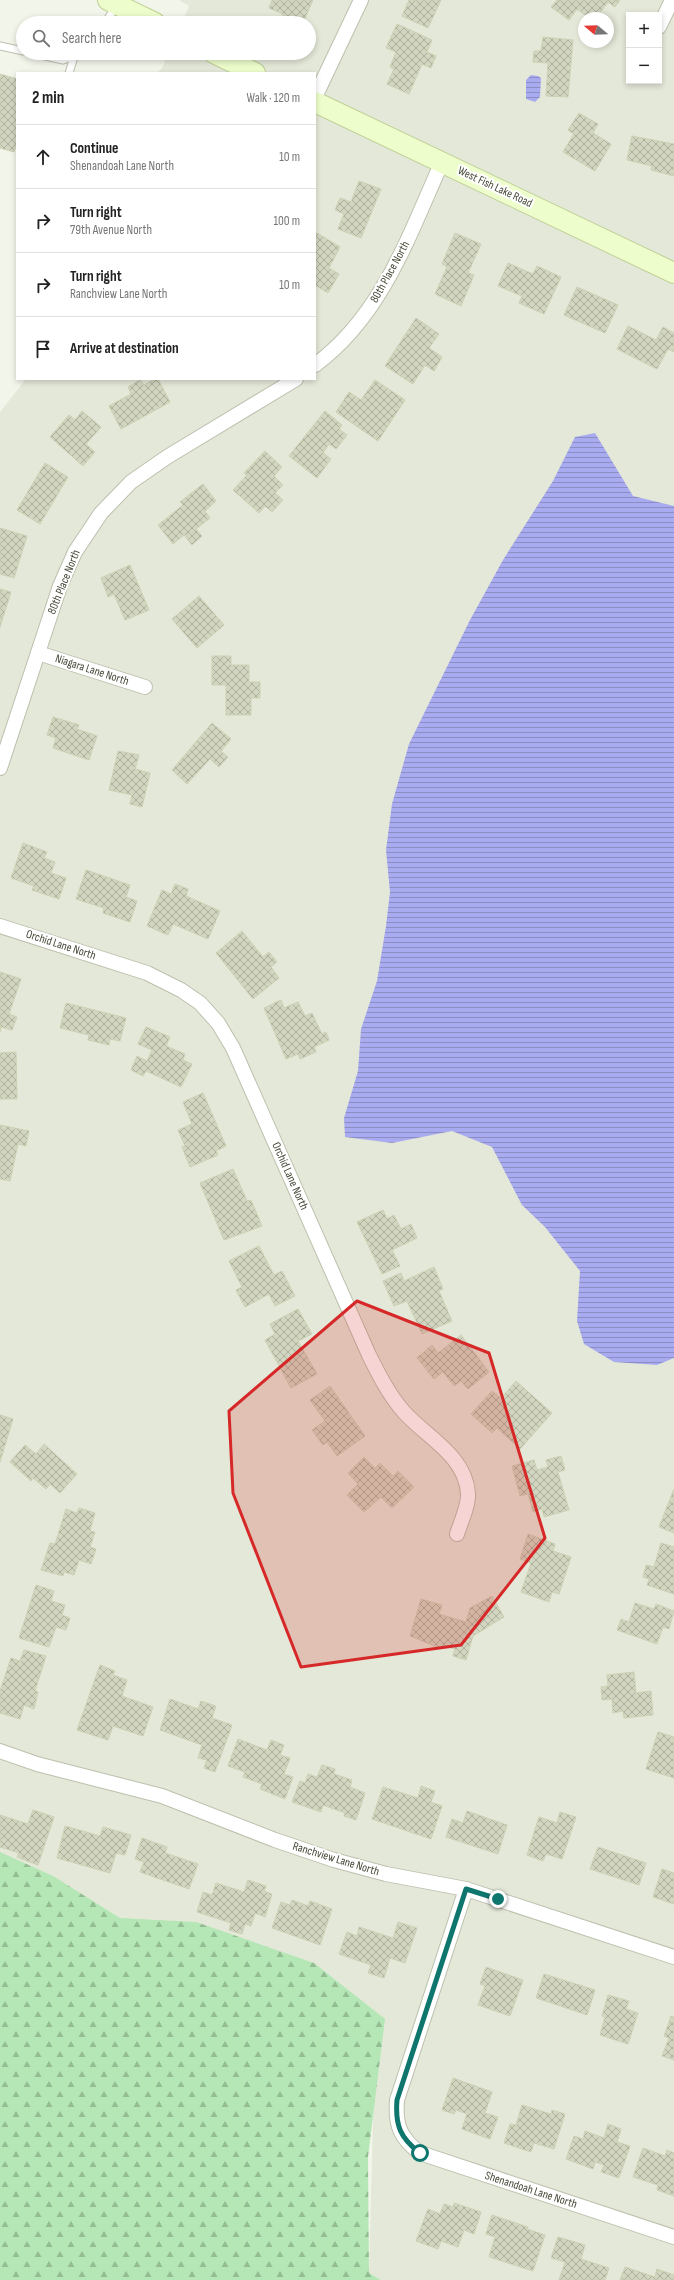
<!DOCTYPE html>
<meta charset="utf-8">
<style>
body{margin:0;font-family:"Sofia Sans Condensed",sans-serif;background:#f2f2f2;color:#222}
.controls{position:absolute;right:12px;top:12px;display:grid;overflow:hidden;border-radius:0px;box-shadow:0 2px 6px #0003}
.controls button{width:36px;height:36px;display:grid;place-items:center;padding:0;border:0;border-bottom:1px solid #e0e0e0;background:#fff;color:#222;font:20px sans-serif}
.compass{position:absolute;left:578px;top:12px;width:36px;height:36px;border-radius:50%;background:#fff;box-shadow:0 2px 6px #0003;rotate:289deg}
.stop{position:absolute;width:12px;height:12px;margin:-9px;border:3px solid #0f766e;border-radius:50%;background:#fff}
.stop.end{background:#0f766e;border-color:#fff;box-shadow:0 1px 4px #0008}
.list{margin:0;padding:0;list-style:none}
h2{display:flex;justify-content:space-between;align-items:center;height:52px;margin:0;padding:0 16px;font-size:17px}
h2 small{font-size:13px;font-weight:400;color:#767676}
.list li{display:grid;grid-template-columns:26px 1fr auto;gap:12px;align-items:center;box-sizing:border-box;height:64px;padding:0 16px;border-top:1px solid #e0e0e0}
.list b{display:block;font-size:15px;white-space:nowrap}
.list p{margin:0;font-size:13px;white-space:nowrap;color:#767676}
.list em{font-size:13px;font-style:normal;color:#767676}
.icon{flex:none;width:22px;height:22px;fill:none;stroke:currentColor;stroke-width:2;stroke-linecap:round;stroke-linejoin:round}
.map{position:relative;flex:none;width:674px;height:2280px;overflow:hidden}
.search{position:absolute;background:#fff;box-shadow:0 2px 6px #0003;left:16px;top:16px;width:300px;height:44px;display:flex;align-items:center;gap:10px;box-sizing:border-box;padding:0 14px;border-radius:22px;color:#767676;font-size:15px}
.panel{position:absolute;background:#fff;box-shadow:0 2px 6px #0003;left:16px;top:72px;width:300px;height:308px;border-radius:0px}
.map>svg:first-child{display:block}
</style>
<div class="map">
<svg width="674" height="2280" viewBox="0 0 674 2280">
<defs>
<pattern id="forest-firs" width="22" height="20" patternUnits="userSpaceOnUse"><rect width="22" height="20" fill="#b4e7b5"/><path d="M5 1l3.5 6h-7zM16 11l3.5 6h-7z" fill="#94bd94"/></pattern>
<pattern id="water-rules" width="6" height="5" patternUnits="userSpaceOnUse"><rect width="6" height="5" fill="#a8abef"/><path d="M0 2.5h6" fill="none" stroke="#8b8dc3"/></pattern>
<pattern id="building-cross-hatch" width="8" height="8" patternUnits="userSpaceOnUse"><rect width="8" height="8" fill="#d2d6c0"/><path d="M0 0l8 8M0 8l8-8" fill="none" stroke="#acb09d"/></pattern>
</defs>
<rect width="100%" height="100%" fill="#f2f5ea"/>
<path fill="#e4e8d8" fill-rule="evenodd" d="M179,0H674V2280H381L369,2273L373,2119L378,2014L120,1918L84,1896L0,1853V412L26,379H315V73H157L162,68L169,53H309V23H182L189,6ZM629,15H659V81H629ZM584,18H608V42H584Z"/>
<polygon fill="url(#forest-firs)" points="0,1852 53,1876 120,1918 196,1922 314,1963 385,2019 368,2157 369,2273 381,2280 0,2280"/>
<g fill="url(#water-rules)">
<polygon points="531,75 538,76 541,78 540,97 535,102 526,99 526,80"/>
<polygon points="595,433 633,496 674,506 674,1358 657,1365 614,1362 584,1344 577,1321 580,1271 545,1227 522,1205 492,1147 452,1131 392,1143 345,1137 344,1118 358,1071 361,1029 377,981 386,926 390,892 386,850 392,804 409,744 470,620 503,560 553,481 575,437"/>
</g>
<g fill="url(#building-cross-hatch)" stroke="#ccd1b3">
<polygon points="272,0 313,0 303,23 279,23 283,14 269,8"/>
<polygon points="409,0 441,0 428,28 402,16"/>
<polygon points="557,0 620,0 615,7 608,2 596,18 589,18 577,9 569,20 551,7"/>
<polygon points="397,24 432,40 427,52 436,56 431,68 422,64 409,94 387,84 394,69 390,67 396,52 386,48"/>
<polygon points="543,37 573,40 568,97 546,96 548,63 533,62 534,51 541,51"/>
<polygon points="0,74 17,79 17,142 14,152 0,148"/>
<polygon points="579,113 598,124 593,133 611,144 595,171 563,152 574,134 568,130"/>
<polygon points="632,136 674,144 674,176 651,170 652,166 627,160"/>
<polygon points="359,181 381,189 361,238 338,229 344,214 335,210 340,198 351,202"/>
<polygon points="317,233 340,247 329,268 339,274 328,293 315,285 315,237"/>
<polygon points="455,233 481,244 468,273 474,275 461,306 435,294 447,267 442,264"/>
<polygon points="508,263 533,274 537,266 561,277 544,314 519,303 522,296 498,286"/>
<polygon points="577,287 618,305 605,333 564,315"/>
<polygon points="416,318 439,334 429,348 442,357 434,371 425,365 413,384 385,366"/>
<polygon points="628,326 656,340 663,327 674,333 674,352 668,349 657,369 617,349"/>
<polygon points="155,379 158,379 170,402 121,429 109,406 131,394 128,387 140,380 144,385"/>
<polygon points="375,380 405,400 378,441 336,412 349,392 361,400"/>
<polygon points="82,411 101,427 86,444 95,452 83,466 50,437 69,415 75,420"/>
<polygon points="325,411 342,425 339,429 347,435 336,449 329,444 323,453 331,459 317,478 289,456"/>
<polygon points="265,451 282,467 274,476 283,485 275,493 283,500 272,512 265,506 259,513 233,490 247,475 244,473"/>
<polygon points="45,463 68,477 40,524 17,510"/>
<polygon points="203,484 216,501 205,511 210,518 196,529 202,536 192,545 184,535 173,544 158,525 183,505 180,502"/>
<polygon points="0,528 27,536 14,578 0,574"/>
<polygon points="130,565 149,610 125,620 114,594 108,597 101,578"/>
<polygon points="0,589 11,592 0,627"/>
<polygon points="199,596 224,625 197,648 172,619"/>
<polygon points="212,656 231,656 231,665 249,665 249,682 260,682 260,698 251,698 251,715 226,715 226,685 212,685"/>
<polygon points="53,717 79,725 77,729 97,736 89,760 53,748 56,738 47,735"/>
<polygon points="212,723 231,739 221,751 228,757 219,767 210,759 187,784 172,770"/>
<polygon points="118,751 139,755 135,769 150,773 142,807 130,804 132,795 109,790"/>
<polygon points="23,843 47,852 44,858 55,862 51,873 66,878 59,899 32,890 34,886 11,878"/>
<polygon points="86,870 130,885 126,897 137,901 130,922 103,913 104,908 76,899"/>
<polygon points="175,884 188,889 186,896 220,911 208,939 173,924 168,935 147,926 162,890 171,894"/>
<polygon points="242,931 263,957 269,952 277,962 271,967 279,978 253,999 216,953"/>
<polygon points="0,972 21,979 9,1014 17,1017 12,1030 1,1027 0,1032"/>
<polygon points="281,1000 284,1008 298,1002 305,1016 312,1013 322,1034 326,1032 329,1040 314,1047 316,1052 300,1059 298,1054 286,1059 264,1008"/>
<polygon points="66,1003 126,1018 120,1041 110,1039 109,1045 88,1040 89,1035 60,1028"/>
<polygon points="146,1027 170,1037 166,1046 185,1054 183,1060 192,1064 181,1087 146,1071 143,1076 131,1070 137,1056 147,1061 152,1050 138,1044"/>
<polygon points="16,1052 17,1099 0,1099 0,1053"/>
<polygon points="203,1093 226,1146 216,1151 218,1155 190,1167 182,1147 185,1146 178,1130 192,1124 183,1102"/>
<polygon points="0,1125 29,1131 26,1146 18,1144 10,1181 0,1179"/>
<polygon points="233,1169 247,1201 251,1200 262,1226 224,1240 200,1183"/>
<polygon points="383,1210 387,1219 394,1215 401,1229 411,1224 417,1238 392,1250 400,1266 382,1274 357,1222"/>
<polygon points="259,1246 274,1275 282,1271 295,1296 275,1306 269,1294 245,1307 236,1290 242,1287 229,1261"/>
<polygon points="434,1267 443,1289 439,1291 452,1321 422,1334 407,1301 394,1306 383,1281 401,1273 404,1281"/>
<polygon points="298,1309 312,1334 298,1341 317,1374 291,1388 265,1340 275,1334 270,1324"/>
<polygon points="461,1335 489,1372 468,1389 461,1381 454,1386 443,1372 434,1379 417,1358 432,1345 438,1353"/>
<polygon points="516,1381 552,1413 520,1449 497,1428 492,1433 471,1414 492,1391 501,1398"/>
<polygon points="330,1386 365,1436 337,1456 327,1442 323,1445 312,1430 325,1421 310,1400"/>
<polygon points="0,1415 13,1419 0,1462"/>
<polygon points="44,1444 77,1474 60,1493 50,1484 46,1489 33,1478 31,1481 10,1462 25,1445 36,1454"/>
<polygon points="561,1456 565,1470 558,1472 569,1510 544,1517 542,1509 533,1512 528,1494 520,1496 512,1466 534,1460 537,1470 548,1467 546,1460"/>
<polygon points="364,1457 375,1468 380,1463 393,1476 398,1471 414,1487 392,1508 381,1497 364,1512 347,1495 358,1484 348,1473"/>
<polygon points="674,1489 674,1533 659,1527"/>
<polygon points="79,1508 95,1513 90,1531 95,1532 90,1547 96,1549 91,1564 79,1560 74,1575 64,1572 63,1576 41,1570 50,1543 55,1544 66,1509 77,1513"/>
<polygon points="528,1534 555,1544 553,1551 571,1557 559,1594 552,1592 549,1602 521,1592 531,1563 520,1559"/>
<polygon points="661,1543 674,1547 674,1594 647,1585 649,1579 643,1577 646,1565 654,1567"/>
<polygon points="36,1585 54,1591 51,1601 65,1605 62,1615 70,1618 66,1630 56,1627 49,1647 19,1638"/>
<polygon points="492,1596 504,1617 473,1636 466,1660 453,1656 455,1649 443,1646 439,1648 410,1636 421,1599 442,1605 439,1614 466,1622 470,1608"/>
<polygon points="635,1603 654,1609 656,1604 674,1611 669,1629 663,1627 657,1644 617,1630 621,1619 629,1622"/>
<polygon points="24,1650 46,1656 35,1691 38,1692 34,1709 24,1705 20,1719 0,1713 0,1691 11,1658 20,1661"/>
<polygon points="100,1665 115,1671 113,1675 127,1680 122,1696 153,1707 143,1736 113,1726 108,1740 77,1730"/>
<polygon points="634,1672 636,1693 651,1691 653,1715 624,1718 623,1711 613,1713 612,1699 602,1700 601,1687 608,1686 607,1675"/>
<polygon points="170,1699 198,1709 201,1701 216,1706 212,1718 232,1725 215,1772 204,1768 207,1760 198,1758 202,1745 160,1730"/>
<polygon points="658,1732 674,1737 674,1778 646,1769"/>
<polygon points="238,1739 267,1750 271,1740 284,1745 280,1755 290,1758 284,1774 293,1777 285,1799 260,1789 262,1784 243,1777 245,1772 228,1766"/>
<polygon points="322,1765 335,1769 334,1774 352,1780 350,1787 365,1793 356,1820 344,1816 345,1813 323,1805 321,1812 292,1802 300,1781 305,1783 308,1774 317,1777"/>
<polygon points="421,1786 435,1791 431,1802 442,1806 431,1839 372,1819 383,1787 418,1798"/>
<polygon points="33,1810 54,1817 38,1865 17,1857 19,1853 0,1847 0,1815 28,1824"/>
<polygon points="467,1811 507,1825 498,1854 446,1837 452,1819 463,1823"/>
<polygon points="560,1812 576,1817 562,1859 546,1854 543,1861 527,1855 539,1817 557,1823"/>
<polygon points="65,1826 100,1836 103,1827 131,1835 125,1855 116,1853 110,1873 57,1858"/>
<polygon points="142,1838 167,1847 165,1853 198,1864 189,1889 140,1872 144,1862 135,1859"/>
<polygon points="598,1847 646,1863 639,1885 590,1869"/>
<polygon points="662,1869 674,1873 674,1904 653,1897"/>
<polygon points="248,1880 266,1886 264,1891 272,1894 265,1917 255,1913 251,1926 245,1924 242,1934 229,1930 231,1923 197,1912 203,1892 212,1895 216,1883 244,1892"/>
<polygon points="292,1900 308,1906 310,1901 332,1909 320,1945 272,1928 281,1902 290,1905"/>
<polygon points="398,1922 417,1928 405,1963 390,1958 384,1978 368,1973 371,1965 339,1954 347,1932 357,1936 359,1927 393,1938"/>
<polygon points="486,1967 523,1980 510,2016 478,2005 485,1986 480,1984"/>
<polygon points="544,1974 595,1990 587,2015 536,1998"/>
<polygon points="608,1995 629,2001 626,2009 638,2013 628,2044 600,2035 605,2017 602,2016"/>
<polygon points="671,2016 674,2017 674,2060 662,2056 669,2038 664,2036"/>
<polygon points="453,2078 492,2092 485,2113 498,2117 490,2139 462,2129 467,2114 456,2110 454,2114 442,2110"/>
<polygon points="522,2105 551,2114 552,2110 565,2114 554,2149 534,2143 531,2152 504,2143 510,2124 516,2125"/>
<polygon points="608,2124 621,2129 617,2142 630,2146 619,2178 601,2172 604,2165 595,2162 593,2169 566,2159 574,2136 583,2139 585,2131 604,2138"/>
<polygon points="643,2148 665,2156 667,2150 674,2153 674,2196 657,2190 658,2185 633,2177"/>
<polygon points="454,2203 481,2212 474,2234 464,2230 458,2247 441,2241 438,2249 416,2241 428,2209 440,2214 444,2204 453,2207"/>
<polygon points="492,2215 528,2227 527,2229 545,2235 533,2271 489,2257 495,2237 486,2234"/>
<polygon points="558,2237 585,2245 581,2259 609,2268 605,2280 559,2280 565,2262 551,2258"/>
<polygon points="625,2267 655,2277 657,2269 674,2275 674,2280 620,2280"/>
</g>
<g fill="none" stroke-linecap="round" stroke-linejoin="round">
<g stroke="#bcc0ad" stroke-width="9">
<g id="lane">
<polyline points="105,23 117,5"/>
<polyline points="0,46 23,51"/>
<polyline points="32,53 63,60 82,53"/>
<polyline points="69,73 74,57"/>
</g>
</g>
<g stroke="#bcc0ad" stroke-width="16">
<g id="street">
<polyline points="659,27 672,0"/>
<polyline points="315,97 361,0"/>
<path d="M315,365C382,316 409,235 442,162"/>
<polyline points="38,653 145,687"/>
<polyline points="0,768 60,586 75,552 101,513 131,482 167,457 296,379"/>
<path d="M0,926L147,973L181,990L200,1003L218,1023L233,1048L369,1355C379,1375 389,1395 404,1412C426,1437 465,1455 468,1493C469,1504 461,1522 457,1534"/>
<polyline points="0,1751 37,1764 162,1796 275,1840 334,1860 386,1874 466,1889 674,1957"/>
<path d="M466,1889L397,2100C395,2125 400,2138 420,2153L674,2237"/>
</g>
</g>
<g stroke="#c0d098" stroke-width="22">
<g id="secondary">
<polyline points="108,0 155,23"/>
<polyline points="214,53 255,73"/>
<polyline points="315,102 674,273"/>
</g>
</g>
<use href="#lane" stroke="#fff" stroke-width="7"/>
<use href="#street" stroke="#fff" stroke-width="14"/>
<use href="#secondary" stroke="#edfdcb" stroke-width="20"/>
</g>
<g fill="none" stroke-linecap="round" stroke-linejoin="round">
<path stroke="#0f766e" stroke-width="5" d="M420,2153C400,2138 395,2125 397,2100L466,1889L498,1899"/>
</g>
<path fill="#d62828" fill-opacity="0.2" stroke="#d62828" stroke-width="3" stroke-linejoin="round" d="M357,1301L489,1353L545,1538L461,1645L301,1667L233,1493L229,1411Z"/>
<g text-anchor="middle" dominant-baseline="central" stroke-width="4" stroke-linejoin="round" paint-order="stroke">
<g font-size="12" fill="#464838" stroke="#fff">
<text transform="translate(495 187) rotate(25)">West Fish Lake Road</text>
<text transform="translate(390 272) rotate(-61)">80th Place North</text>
<text transform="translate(64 582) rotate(-68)">80th Place North</text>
<text transform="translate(92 670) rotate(18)">Niagara Lane North</text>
<text transform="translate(61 945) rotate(18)">Orchid Lane North</text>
<text transform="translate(290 1176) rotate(66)">Orchid Lane North</text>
<text transform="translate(336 1859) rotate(17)">Ranchview Lane North</text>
<text transform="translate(531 2190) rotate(18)">Shenandoah Lane North</text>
</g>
</g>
</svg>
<div class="controls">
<button>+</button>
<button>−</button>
</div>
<svg class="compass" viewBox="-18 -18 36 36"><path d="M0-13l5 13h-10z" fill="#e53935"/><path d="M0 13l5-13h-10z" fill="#767676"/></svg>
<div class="stop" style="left:420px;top:2153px"></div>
<div class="stop end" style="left:498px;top:1899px"></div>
<div class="search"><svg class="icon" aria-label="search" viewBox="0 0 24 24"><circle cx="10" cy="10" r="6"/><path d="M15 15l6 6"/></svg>Search here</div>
<section class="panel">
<h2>2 min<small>Walk · 120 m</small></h2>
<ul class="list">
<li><svg class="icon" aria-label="ahead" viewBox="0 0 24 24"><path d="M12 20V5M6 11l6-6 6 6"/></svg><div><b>Continue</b><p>Shenandoah Lane North</p></div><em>10 m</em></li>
<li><svg class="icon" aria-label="right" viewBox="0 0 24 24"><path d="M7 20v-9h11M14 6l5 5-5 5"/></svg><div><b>Turn right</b><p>79th Avenue North</p></div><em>100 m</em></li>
<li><svg class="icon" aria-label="right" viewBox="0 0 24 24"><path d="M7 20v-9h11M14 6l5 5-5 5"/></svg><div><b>Turn right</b><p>Ranchview Lane North</p></div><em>10 m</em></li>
<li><svg class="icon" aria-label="arrive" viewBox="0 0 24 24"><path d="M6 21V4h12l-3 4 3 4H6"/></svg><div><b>Arrive at destination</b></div></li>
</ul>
</section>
</div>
